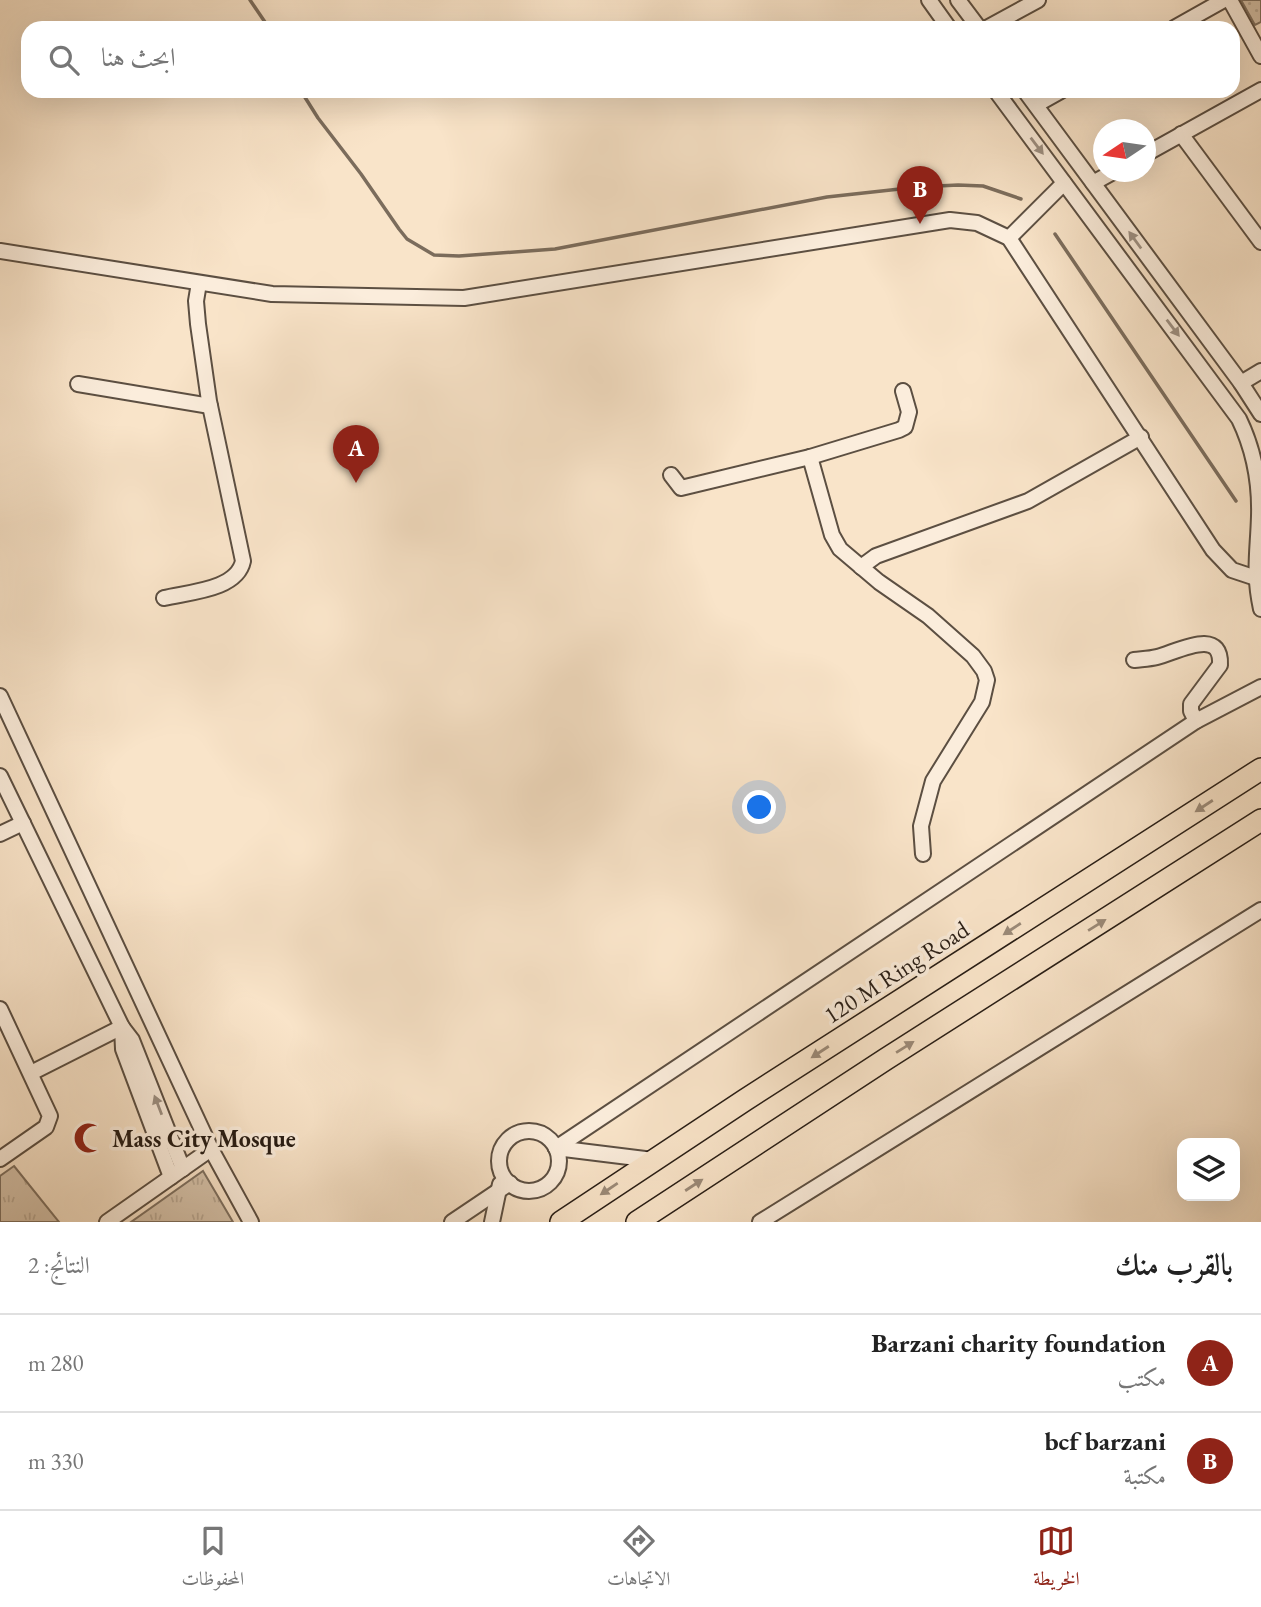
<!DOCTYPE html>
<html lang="ar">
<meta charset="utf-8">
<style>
body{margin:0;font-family:"EB Garamond",Amiri,serif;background:#f2f2f2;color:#222;direction:rtl}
.controls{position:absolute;right:21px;bottom:21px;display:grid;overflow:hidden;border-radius:14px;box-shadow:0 7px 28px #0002}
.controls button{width:63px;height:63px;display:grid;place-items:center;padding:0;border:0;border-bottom:2px solid #e0e0e0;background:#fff;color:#222;font:35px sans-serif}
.compass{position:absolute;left:1093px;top:119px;width:63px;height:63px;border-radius:50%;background:#fff;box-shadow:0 7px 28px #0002;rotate:257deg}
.you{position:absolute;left:760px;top:808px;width:24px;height:24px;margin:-18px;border:5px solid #fff;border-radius:50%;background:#1a73e8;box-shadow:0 0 0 10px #1a73e833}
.badge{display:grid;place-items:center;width:46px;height:46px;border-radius:50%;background:#8f2418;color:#fff;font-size:23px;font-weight:700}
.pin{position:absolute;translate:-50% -58px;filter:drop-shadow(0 2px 4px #0008)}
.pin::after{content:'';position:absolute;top:37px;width:24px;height:21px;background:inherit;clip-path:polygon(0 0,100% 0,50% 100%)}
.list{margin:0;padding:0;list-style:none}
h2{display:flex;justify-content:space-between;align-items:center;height:91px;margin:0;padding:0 28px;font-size:30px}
h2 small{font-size:23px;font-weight:400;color:#767676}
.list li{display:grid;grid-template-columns:46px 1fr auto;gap:21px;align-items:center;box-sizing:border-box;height:98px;padding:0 28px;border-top:2px solid #e0e0e0}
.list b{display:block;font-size:26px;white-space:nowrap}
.list p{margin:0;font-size:23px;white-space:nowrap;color:#767676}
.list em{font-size:23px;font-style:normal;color:#767676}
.icon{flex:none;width:38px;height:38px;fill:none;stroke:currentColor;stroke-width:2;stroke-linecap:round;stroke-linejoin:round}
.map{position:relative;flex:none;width:1261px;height:1222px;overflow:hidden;direction:ltr}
.search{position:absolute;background:#fff;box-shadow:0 7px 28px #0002;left:21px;right:21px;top:21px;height:77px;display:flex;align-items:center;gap:18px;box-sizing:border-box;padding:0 24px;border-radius:21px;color:#767676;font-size:26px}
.sheet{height:287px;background:#fff}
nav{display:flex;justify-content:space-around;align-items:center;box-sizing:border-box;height:98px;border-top:2px solid #e0e0e0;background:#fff;font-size:19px;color:#767676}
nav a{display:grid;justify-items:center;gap:4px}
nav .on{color:#8f2418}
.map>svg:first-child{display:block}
</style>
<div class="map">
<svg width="1261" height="1222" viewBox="0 0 1261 1222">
<defs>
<pattern id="grass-dots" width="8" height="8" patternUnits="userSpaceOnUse" patternTransform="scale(1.75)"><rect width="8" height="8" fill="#d5c2aa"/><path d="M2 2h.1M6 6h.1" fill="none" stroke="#b7a691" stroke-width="1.8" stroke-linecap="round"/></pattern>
<pattern id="park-tufts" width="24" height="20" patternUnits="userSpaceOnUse" patternTransform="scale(1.75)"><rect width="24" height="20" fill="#d5c2aa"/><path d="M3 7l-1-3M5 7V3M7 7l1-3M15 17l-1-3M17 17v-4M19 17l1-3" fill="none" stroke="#b7a691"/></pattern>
</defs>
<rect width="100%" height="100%" fill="#f9e4c9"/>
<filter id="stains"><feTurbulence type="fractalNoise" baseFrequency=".00286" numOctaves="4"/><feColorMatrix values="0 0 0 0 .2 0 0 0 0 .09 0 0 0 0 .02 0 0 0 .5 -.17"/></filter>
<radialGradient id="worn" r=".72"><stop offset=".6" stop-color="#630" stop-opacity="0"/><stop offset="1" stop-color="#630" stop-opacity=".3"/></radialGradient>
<polygon fill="url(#grass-dots)" stroke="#7e7060" stroke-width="2" points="1241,0 1261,0 1261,22 1255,25"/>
<g fill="url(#park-tufts)" stroke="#7e7060" stroke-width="2">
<polygon points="14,1166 59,1222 0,1222 0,1176"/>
<polygon points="203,1171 233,1222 131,1222"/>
</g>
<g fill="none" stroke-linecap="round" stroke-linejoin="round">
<g stroke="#7b6c5c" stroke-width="3.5">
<polyline points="250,0 269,28"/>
<polyline points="301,91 318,118 361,174 399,229 407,239 434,255 459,256 555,249 827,197 918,187 958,185 983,186 1021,199"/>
<polyline points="1055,234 1236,501"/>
</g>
<g stroke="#5c4f42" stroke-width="18">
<g id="minor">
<polyline points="929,0 949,28"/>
<polyline points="958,0 979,28"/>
<polyline points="1230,0 1261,56"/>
<polyline points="987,28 1038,0"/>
<polyline points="1174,28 1224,0"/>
<path d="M996,91L1239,419C1254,450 1260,481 1259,516C1258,552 1253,572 1261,609"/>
<polyline points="1025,91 1241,383 1261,414"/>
<polyline points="1036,105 1061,91"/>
<polyline points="1181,134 1261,242"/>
<polyline points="1146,154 1261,90"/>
<polyline points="1093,183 1113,172"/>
<polyline points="1009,238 1064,183"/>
<polyline points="0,251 272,294 464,298 950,220 977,223 1009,238 1213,550 1232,570 1256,578"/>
<polyline points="1241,383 1261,371"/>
<polyline points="78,384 210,406"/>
<polyline points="810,457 832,535 840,549 879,582 928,616 973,656 984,671 987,680 982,702 933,781 921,826 923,854"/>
<polyline points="671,475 681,488 810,457 899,430 905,427 909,412 903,391"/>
<polyline points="861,567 876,556 1028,501 1141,437"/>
<path d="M164,598C189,592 237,590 243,561L209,401L198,324L196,301L199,283"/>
<path d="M1134,660C1142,659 1149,659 1157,657C1177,652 1222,626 1220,665L1191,704V711L1196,721"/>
<polyline points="0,696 211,1149 251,1222"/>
<polyline points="0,776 122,1027 132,1040 183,1169"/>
<polyline points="0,834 23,823"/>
<polyline points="0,1009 50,1116 46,1127 0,1159"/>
<polyline points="122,1027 123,1049 171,1177"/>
<polyline points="31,1073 122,1027"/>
<circle cx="529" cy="1161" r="30"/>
<polyline points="556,1148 1196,721 1261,687"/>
<polyline points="556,1148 653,1160"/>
<polyline points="107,1222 211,1149"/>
<polyline points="452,1222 510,1183"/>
<polyline points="492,1222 500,1184"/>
<polyline points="760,1222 1261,910"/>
</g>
</g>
<g stroke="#281d15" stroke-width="24">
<g id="highway">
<polyline points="561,1222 745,1100 1261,769"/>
<polyline points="637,1222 886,1059 1261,820"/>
</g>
</g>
<use href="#minor" stroke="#fbeddc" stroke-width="14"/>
<use href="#highway" stroke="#f9e4c9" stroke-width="21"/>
</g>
<defs><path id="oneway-solid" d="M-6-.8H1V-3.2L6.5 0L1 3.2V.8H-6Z" transform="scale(1.75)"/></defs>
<g fill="#9c8f82">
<use href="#oneway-solid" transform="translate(1037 146) rotate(53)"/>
<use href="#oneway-solid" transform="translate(1135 240) rotate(-126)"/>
<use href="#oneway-solid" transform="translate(1173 328) rotate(53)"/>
<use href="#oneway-solid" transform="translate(158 1105) rotate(-111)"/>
</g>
<g fill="#9b8a78">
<use href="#oneway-solid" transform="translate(1204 806) rotate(147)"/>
<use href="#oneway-solid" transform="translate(1097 925) rotate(-32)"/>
<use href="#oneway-solid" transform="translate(1012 929) rotate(147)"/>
<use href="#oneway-solid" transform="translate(905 1047) rotate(-32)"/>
<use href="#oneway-solid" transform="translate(820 1052) rotate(147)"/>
<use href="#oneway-solid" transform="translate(694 1185) rotate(-33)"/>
<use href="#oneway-solid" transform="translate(609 1189) rotate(146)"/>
</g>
<defs>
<g id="mosque-bare" transform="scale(2.415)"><path d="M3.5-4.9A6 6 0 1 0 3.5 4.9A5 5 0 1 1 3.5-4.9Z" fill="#8f2418" stroke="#fbeddc" stroke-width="2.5" paint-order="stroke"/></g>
</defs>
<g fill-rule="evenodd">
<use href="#mosque-bare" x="89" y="1138"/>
</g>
<g text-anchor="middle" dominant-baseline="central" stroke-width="7" stroke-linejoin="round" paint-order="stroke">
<g font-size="24" fill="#281d15" stroke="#fbeddc">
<text transform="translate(896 972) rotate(-33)">120 M Ring Road</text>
</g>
<g font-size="24" font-weight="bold" fill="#281d15" stroke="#fbeddc" text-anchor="start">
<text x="112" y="1138">Mass City Mosque</text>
</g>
</g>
<rect width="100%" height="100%" filter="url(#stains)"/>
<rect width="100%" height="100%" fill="url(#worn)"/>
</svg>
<div class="controls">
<button><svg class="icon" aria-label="layers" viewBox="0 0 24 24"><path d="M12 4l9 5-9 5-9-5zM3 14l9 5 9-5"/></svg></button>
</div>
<svg class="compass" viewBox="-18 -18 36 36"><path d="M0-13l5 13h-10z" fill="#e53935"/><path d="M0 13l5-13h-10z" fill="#767676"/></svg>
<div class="you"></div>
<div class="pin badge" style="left:356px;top:483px">A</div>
<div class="pin badge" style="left:920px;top:224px">B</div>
<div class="search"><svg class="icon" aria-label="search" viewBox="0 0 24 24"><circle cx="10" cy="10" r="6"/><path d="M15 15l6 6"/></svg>ابحث هنا</div>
</div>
<section class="sheet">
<h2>بالقرب منك<small>النتائج: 2</small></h2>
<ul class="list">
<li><span class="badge">A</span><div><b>Barzani charity foundation</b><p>مكتب</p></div><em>280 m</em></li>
<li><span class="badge">B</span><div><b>bcf barzani</b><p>مكتبة</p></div><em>330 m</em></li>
</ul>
</section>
<nav>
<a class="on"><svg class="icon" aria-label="map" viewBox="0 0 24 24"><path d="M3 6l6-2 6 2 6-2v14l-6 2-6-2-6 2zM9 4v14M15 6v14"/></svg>الخريطة</a>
<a><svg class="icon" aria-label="directions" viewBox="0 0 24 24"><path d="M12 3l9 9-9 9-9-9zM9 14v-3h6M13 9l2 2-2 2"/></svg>الاتجاهات</a>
<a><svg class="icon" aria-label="saved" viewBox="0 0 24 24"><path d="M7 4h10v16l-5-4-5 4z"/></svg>المحفوظات</a>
</nav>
